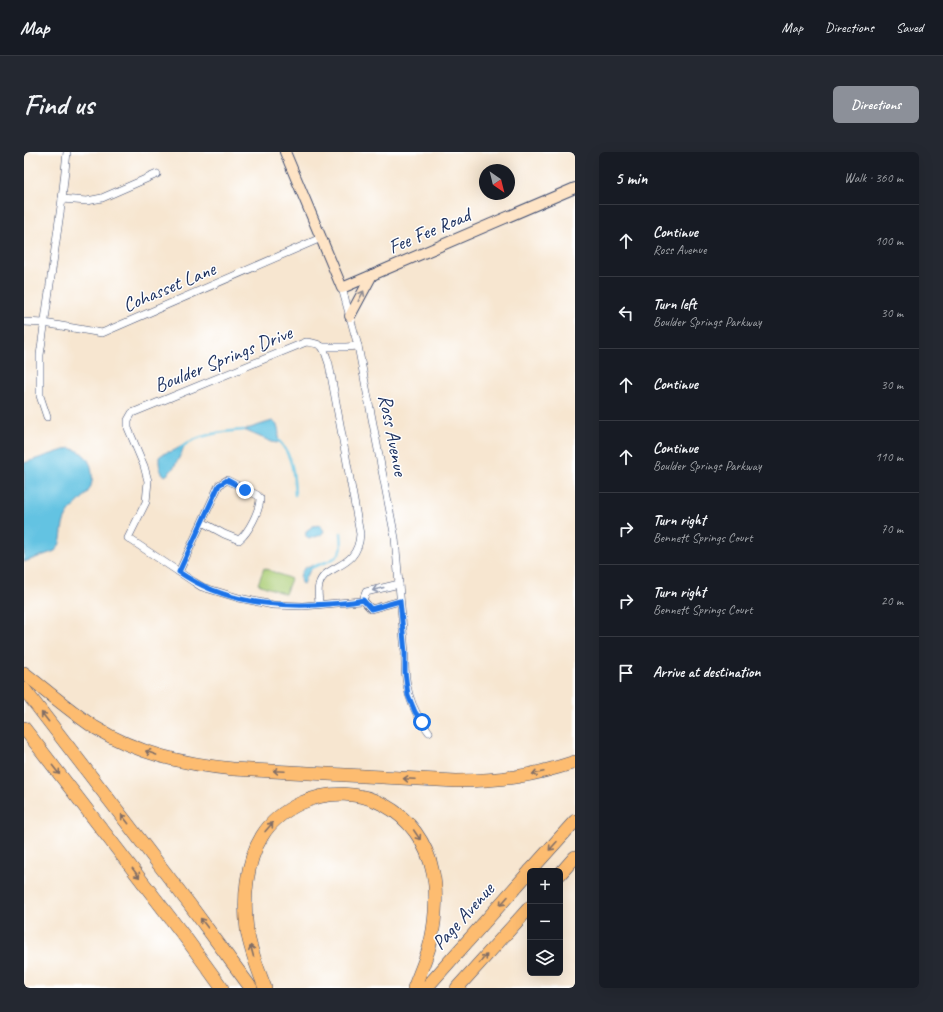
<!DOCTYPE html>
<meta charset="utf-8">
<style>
body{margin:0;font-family:Caveat,sans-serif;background:#242831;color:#f1f3f6}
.controls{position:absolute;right:12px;bottom:12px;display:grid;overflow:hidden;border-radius:6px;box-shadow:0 4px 16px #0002}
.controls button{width:36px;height:36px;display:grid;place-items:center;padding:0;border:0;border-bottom:1px solid #363941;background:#171b24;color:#f1f3f6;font:20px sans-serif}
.compass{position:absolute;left:455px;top:12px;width:36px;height:36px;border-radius:50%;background:#171b24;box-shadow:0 4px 16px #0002;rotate:145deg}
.stop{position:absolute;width:12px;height:12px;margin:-9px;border:3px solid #1a73e8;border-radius:50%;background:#fff}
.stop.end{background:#1a73e8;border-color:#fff;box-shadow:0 1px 4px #0008}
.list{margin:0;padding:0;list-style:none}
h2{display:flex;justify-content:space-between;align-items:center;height:52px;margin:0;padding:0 16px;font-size:17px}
h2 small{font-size:13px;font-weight:400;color:#9ea1a6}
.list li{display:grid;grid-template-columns:26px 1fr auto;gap:12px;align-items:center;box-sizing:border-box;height:72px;padding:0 16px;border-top:1px solid #363941}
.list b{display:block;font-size:15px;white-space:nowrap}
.list p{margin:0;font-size:13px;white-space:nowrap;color:#9ea1a6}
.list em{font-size:13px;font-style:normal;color:#9ea1a6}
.icon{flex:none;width:22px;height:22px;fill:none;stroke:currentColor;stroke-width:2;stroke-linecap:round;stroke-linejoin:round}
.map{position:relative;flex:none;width:551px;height:836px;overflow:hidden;border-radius:6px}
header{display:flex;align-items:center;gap:24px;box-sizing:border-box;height:56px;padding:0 20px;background:#171b24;border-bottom:1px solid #363941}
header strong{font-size:19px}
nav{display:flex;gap:22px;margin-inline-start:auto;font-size:14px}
.intro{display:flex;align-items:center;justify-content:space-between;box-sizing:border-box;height:96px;padding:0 24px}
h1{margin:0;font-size:28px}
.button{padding:10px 18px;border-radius:6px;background:#8c9099;color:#fff;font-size:14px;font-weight:700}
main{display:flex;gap:24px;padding:0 24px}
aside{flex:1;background:#171b24;border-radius:6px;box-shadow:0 4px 16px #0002}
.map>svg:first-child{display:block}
</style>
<header>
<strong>Map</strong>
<nav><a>Map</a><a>Directions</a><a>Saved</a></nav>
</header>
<div class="intro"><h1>Find us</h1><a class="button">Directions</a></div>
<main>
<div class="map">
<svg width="551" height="836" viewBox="0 0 551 836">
<rect width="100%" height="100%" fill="#fff"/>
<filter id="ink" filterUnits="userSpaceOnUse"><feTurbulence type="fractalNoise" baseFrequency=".025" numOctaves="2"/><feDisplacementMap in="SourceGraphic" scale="8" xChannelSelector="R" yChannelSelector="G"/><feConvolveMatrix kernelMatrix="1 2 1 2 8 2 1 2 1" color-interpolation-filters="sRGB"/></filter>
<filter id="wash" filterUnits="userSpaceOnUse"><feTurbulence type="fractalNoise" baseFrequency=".012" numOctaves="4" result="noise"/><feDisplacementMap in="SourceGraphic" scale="16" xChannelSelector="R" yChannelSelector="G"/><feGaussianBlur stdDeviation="0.9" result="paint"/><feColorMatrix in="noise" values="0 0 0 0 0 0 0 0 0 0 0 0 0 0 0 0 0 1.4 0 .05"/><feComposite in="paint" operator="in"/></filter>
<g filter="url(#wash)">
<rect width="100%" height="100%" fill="#f7e6d0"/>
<polygon fill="#abcd76" stroke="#637e6a" points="240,416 267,427 261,442 234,432"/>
<g fill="#64c3e2" stroke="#4079a0">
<path d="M248,269C256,272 256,284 253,291L248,290L220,278Z"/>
<path d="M156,294L160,296C155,305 150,319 141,324C135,319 135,312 135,305C142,298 149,302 156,294Z"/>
<path d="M46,296C54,298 61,302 65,310C67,313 68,318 68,322C71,344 49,349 41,367C36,377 40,391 31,399L0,410V311Z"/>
<path d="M296,373L300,379C297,385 291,384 285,387C282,385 281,383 282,379L289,374Z"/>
<path d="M288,413L289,415L282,424L279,432L277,431C274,422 279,415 288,413Z"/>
</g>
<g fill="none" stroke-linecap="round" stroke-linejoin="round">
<g stroke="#64c3e2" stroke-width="2.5">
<path d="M254,288C269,303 270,323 271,343"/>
<path d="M158,295C171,283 202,279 220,278"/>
<path d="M289,415C298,411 314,408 317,398C319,393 317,386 317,381"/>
</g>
</g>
</g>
<g filter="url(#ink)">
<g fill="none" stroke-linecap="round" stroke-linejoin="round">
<g stroke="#3c4a6f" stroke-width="8">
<g id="street">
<polyline points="38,47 63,49 78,46 133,22"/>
<path d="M318,136L334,194L371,386L381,501C380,532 385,555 405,580"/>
<polyline points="0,170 20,171 78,181 297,86"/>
<polyline points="299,195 322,195 334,194"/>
<polyline points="23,265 16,244 16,203 38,47 43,0"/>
<path d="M155,420L195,333L203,328L233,343L236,346C236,358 225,380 215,388L200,382L178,370"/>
<polyline points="339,448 342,440 375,432"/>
<polyline points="339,448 347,457 376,449"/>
<path d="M295,452C295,446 293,440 295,433C300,411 334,419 336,382L305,212C299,195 301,192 282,190L108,261L104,268V276L120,314L124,329L122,350L104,386L170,430L178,435L215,446L249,453L279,454L337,449L339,448"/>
</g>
</g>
<g stroke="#3c4a6f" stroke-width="12">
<g id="secondary">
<polyline points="261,0 318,136 551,36"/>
<polyline points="326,164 348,123"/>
</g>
</g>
<g stroke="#3c4a6f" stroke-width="14">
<g id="highway">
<path d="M0,521C23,539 46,559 70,575C114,602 160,612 209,617L432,629C477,629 508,624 551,610"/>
<polyline points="0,537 166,753 227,836"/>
<polyline points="0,576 164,789 198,836"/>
<polyline points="506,719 551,669"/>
<polyline points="536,722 551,705"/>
<path d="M241,836C234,817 226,798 223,778C219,748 222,710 238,684C247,669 262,658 277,651C335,625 397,659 409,721C414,743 411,775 405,796C401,809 395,823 390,836"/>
<polyline points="402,836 506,719"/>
<polyline points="433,836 506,755"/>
</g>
</g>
<use href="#street" stroke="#fff" stroke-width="7"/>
<use href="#secondary" stroke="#fee4c6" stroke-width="10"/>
<use href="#highway" stroke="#fdbc70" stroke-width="13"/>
</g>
<defs><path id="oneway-shaft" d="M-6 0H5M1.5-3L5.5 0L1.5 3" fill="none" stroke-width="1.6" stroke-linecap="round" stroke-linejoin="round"/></defs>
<use stroke="#8c8a92" href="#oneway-shaft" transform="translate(337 144) rotate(-62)"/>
<use stroke="#8d97ae" href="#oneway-shaft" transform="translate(354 437) rotate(165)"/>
<g stroke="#816e66">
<use href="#oneway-shaft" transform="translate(21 565) rotate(-128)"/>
<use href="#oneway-shaft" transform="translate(127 601) rotate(-160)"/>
<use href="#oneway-shaft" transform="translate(32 618) rotate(52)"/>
<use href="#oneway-shaft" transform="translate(255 619) rotate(-177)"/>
<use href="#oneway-shaft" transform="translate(514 621) rotate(168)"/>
<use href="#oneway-shaft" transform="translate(385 627) rotate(-177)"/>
<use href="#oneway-shaft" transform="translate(101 667) rotate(-128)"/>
<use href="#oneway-shaft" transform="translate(245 675) rotate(-49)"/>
<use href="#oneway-shaft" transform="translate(393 683) rotate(56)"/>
<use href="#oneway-shaft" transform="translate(529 694) rotate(132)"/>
<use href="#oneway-shaft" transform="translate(112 721) rotate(52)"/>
<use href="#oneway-shaft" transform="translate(480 749) rotate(132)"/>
<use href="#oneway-shaft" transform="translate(180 771) rotate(-127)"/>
<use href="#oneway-shaft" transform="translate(228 799) rotate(-105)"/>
<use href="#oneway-shaft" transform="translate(459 807) rotate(-48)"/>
</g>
</g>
<g fill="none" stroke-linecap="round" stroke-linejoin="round" filter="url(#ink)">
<path stroke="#1a73e8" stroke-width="5" d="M221,338L203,328L195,333L155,420C200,451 253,456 306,452C317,451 328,451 339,448L347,457L376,449L381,501V520L384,543L391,560L398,570"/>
</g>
<g text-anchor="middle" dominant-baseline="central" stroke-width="3" stroke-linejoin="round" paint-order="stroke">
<g font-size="20" fill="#1b2f5e" stroke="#fff">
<text transform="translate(405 79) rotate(-23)">Fee Fee Road</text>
<text transform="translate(145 135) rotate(-23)">Cohasset Lane</text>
<text transform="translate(199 207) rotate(-22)">Boulder Springs Drive</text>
<text transform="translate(369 283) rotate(79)">Ross Avenue</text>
<text transform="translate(439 764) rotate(-48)">Page Avenue</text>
</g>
</g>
</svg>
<div class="controls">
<button>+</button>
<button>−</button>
<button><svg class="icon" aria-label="layers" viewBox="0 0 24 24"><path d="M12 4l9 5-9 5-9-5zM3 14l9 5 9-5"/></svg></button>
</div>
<svg class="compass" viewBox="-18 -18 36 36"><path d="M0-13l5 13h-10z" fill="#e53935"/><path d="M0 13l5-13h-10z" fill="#9ea1a6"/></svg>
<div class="stop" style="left:398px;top:570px"></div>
<div class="stop end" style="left:221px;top:338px"></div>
</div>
<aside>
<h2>5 min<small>Walk · 360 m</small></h2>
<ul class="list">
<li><svg class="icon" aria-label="ahead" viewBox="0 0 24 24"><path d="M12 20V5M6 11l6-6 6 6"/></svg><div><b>Continue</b><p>Ross Avenue</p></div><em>100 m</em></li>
<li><svg class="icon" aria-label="left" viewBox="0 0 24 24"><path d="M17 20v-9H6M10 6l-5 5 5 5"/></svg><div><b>Turn left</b><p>Boulder Springs Parkway</p></div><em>30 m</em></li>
<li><svg class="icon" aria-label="ahead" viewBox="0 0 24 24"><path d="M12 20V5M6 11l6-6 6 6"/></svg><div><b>Continue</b></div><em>30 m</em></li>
<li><svg class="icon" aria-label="ahead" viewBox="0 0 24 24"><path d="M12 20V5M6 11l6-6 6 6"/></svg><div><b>Continue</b><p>Boulder Springs Parkway</p></div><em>110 m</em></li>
<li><svg class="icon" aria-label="right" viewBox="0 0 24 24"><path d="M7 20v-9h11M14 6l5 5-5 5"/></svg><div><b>Turn right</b><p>Bennett Springs Court</p></div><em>70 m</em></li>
<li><svg class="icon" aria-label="right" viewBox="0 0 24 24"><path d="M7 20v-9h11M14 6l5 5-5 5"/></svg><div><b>Turn right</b><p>Bennett Springs Court</p></div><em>20 m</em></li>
<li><svg class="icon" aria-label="arrive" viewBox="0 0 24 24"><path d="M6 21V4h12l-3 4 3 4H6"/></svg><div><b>Arrive at destination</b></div></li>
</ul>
</aside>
</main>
